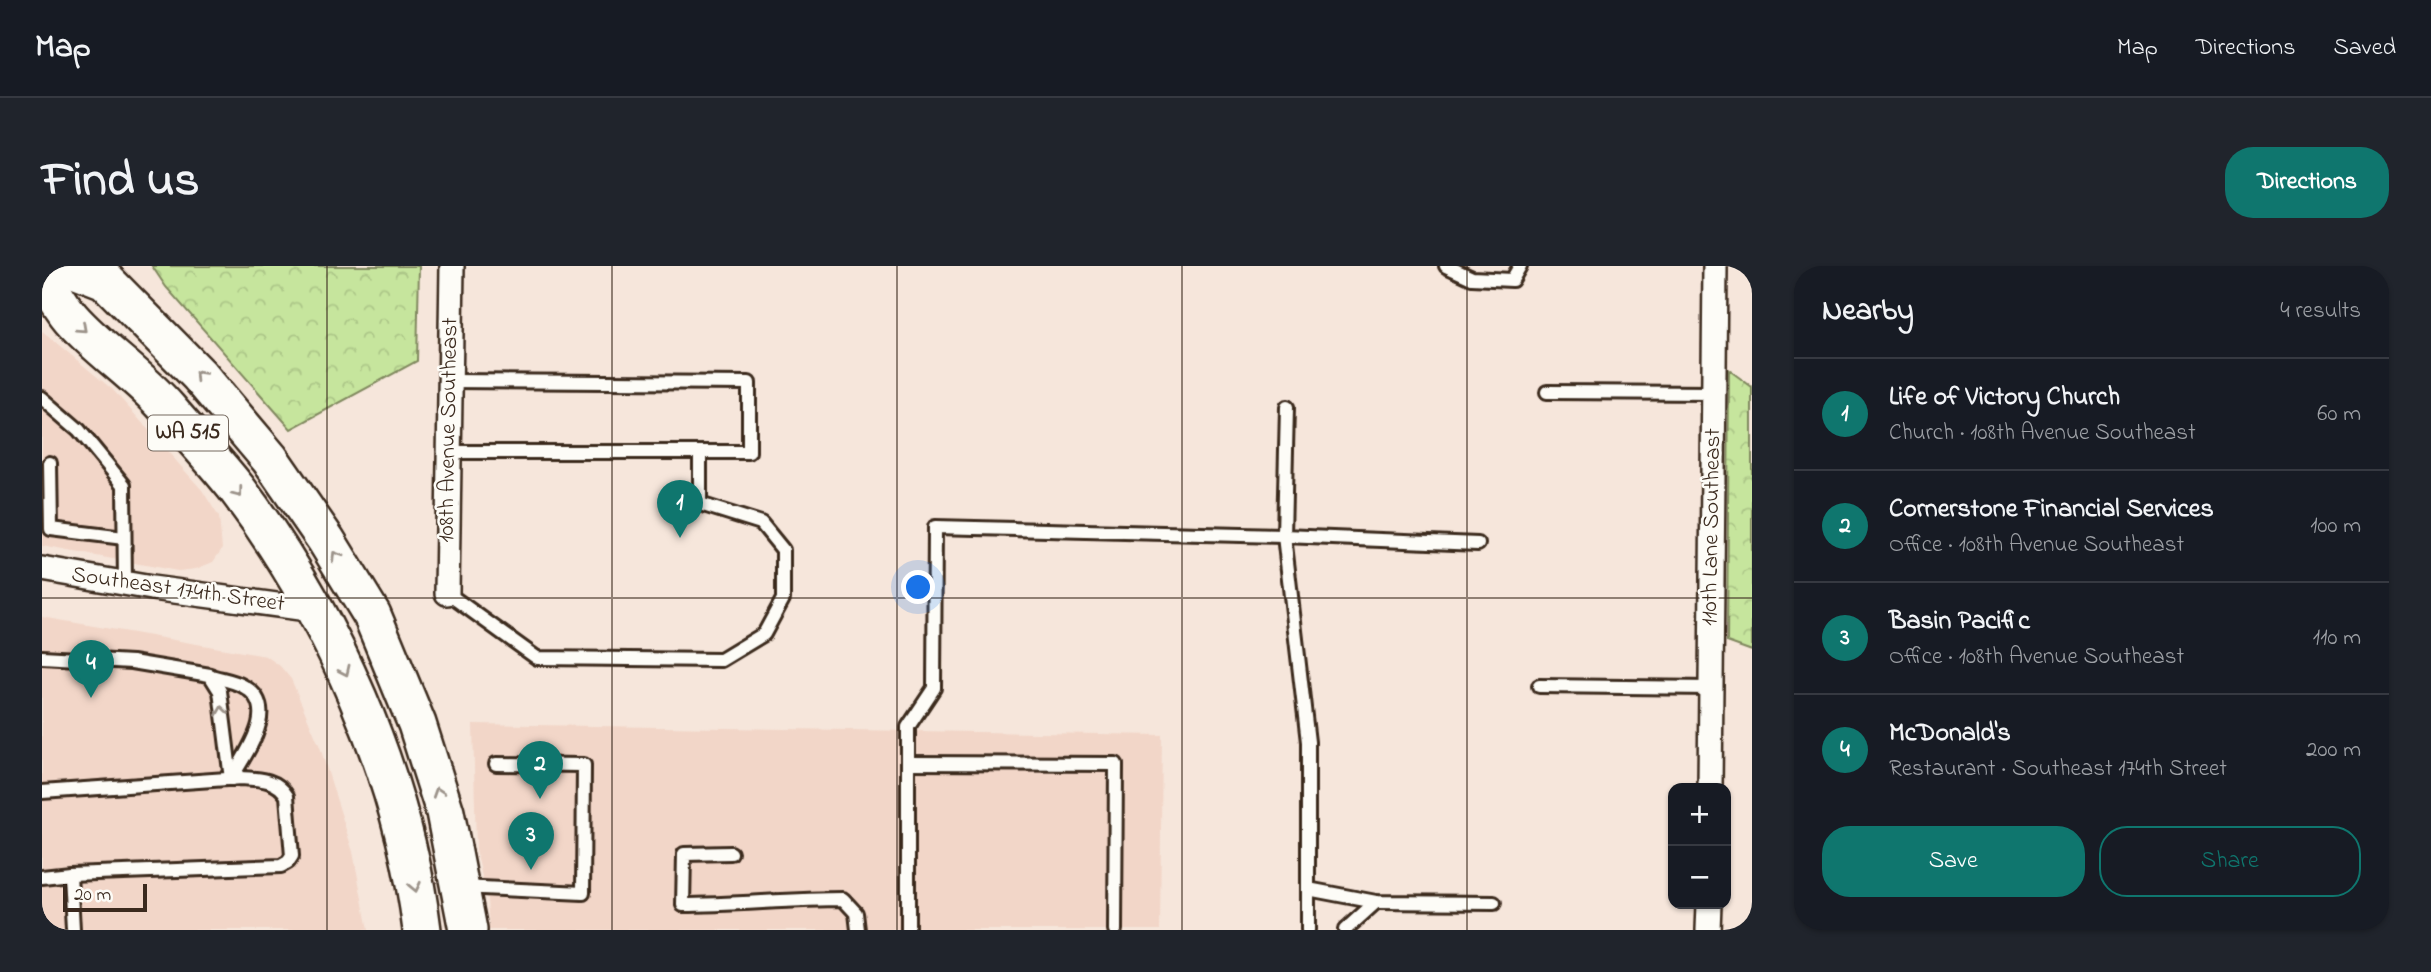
<!DOCTYPE html>
<meta charset="utf-8">
<style>
body{margin:0;font-family:"Indie Flower",sans-serif;background:#20242c;color:#f1f3f6}
.controls{position:absolute;right:21px;bottom:21px;display:grid;overflow:hidden;border-radius:14px;box-shadow:0 2px 5px #0004}
.controls button{width:63px;height:63px;display:grid;place-items:center;padding:0;border:0;border-bottom:2px solid #363941;background:#171b24;color:#f1f3f6;font:35px sans-serif}
.scale{position:absolute;left:21px;bottom:18px;width:84px;box-sizing:border-box;padding-left:7px;border:4px solid #3b2a1e;border-top:0;font-size:19px;line-height:24px;white-space:nowrap;color:#3b2a1e;-webkit-text-stroke:5px #fdfcf7;paint-order:stroke}
.you{position:absolute;left:877px;top:322px;width:24px;height:24px;margin:-18px;border:5px solid #fff;border-radius:50%;background:#1a73e8;box-shadow:0 0 0 10px #1a73e833}
.badge{display:grid;place-items:center;width:46px;height:46px;border-radius:50%;background:#0f766e;color:#fff;font-size:23px;font-weight:700}
.pin{position:absolute;translate:-50% -58px;filter:drop-shadow(0 2px 4px #0008)}
.pin::after{content:'';position:absolute;top:37px;width:24px;height:21px;background:inherit;clip-path:polygon(0 0,100% 0,50% 100%)}
.list{margin:0;padding:0;list-style:none}
h2{display:flex;justify-content:space-between;align-items:center;height:91px;margin:0;padding:0 28px;font-size:30px}
h2 small{font-size:23px;font-weight:400;color:#9ea1a6}
.list li{display:grid;grid-template-columns:46px 1fr auto;gap:21px;align-items:center;box-sizing:border-box;height:112px;padding:0 28px;border-top:2px solid #363941}
.list b{display:block;font-size:26px;white-space:nowrap}
.list p{margin:0;font-size:23px;white-space:nowrap;color:#9ea1a6}
.list em{font-size:23px;font-style:normal;color:#9ea1a6}
.actions{display:flex;gap:14px;padding:21px 28px}
.actions a{flex:1;padding:16px 0;border:2px solid #0f766e;border-radius:28px;text-align:center;font-size:24px;color:#0f766e}
.actions .main{background:#0f766e;color:#fff}
.map{position:relative;flex:none;width:1710px;height:664px;overflow:hidden;border-radius:28px}
header{display:flex;align-items:center;gap:42px;box-sizing:border-box;height:98px;padding:0 35px;background:#171b24;border-bottom:2px solid #363941}
header strong{font-size:33px}
nav{display:flex;gap:38px;margin-inline-start:auto;font-size:24px}
.intro{display:flex;align-items:center;justify-content:space-between;box-sizing:border-box;height:168px;padding:0 42px}
h1{margin:0;font-size:49px}
.button{padding:18px 32px;border-radius:28px;background:#0f766e;color:#fff;font-size:24px;font-weight:700}
main{display:flex;gap:42px;padding:0 42px}
aside{flex:1;background:#171b24;border-radius:28px;box-shadow:0 2px 5px #0004}
.map>svg:first-child{display:block}
</style>
<header>
<strong>Map</strong>
<nav><a>Map</a><a>Directions</a><a>Saved</a></nav>
</header>
<div class="intro"><h1>Find us</h1><a class="button">Directions</a></div>
<main>
<div class="map">
<svg width="1710" height="664" viewBox="0 0 1710 664">
<defs>
<pattern id="forest-crowns" width="20" height="18" patternUnits="userSpaceOnUse" patternTransform="scale(1.75)"><rect width="20" height="18" fill="#c6e59d"/><path d="M2 6a3 3 0 1 1 6 0M12 15a3 3 0 1 1 6 0" fill="none" stroke="#abc587"/></pattern>
</defs>
<rect width="100%" height="100%" fill="#f6e6db"/>
<filter id="ink" filterUnits="userSpaceOnUse"><feTurbulence type="fractalNoise" baseFrequency=".0143" numOctaves="2"/><feDisplacementMap in="SourceGraphic" scale="14" xChannelSelector="R" yChannelSelector="G"/><feConvolveMatrix kernelMatrix="1 2 1 2 8 2 1 2 1" color-interpolation-filters="sRGB"/></filter>
<g filter="url(#ink)">
<g fill="#f2d6c8">
<polygon points="0,65 71,124 160,224 177,251 180,283 171,296 154,303 136,305 0,280"/>
<polygon points="0,351 224,390 238,400 249,413 278,481 311,586 326,664 0,664"/>
<polygon points="431,458 1120,469 1118,664 447,664 445,633 434,583"/>
</g>
<g fill="url(#forest-crowns)" stroke="#80885e" stroke-width="2">
<polygon points="110,0 377,0 375,95 249,163 124,21"/>
<polygon points="1687,104 1710,121 1710,385 1685,376"/>
</g>
<g fill="none" stroke-linecap="round" stroke-linejoin="round">
<g stroke="#3b2a1e" stroke-width="18">
<g id="service">
<polyline points="1404,0 1430,12 1470,14 1478,0"/>
<polyline points="1505,126 1672,127"/>
<polyline points="0,132 37,164 82,219 83,318"/>
<polyline points="407,186 707,186 707,117 408,115"/>
<polyline points="8,197 9,263 82,272"/>
<polyline points="405,327 495,392 679,394 722,368 741,333 741,284 719,257 658,238 658,186"/>
<polyline points="0,391 90,396 168,409 178,425 189,513"/>
<path d="M169,410C179,413 192,415 201,420C240,441 203,488 189,513"/>
<polyline points="1497,420 1669,422"/>
<polyline points="866,497 1074,498 1073,664"/>
<path d="M0,526L199,512C218,513 235,513 245,530L250,590L246,596L239,600L28,608"/>
<path d="M689,587L642,588L641,639C694,639 747,633 801,633L814,647L816,664"/>
<polyline points="0,611 28,608 31,664"/>
<polyline points="419,621 541,627 542,499 454,498"/>
<polyline points="1266,623 1334,636 1452,637"/>
<polyline points="866,664 866,461 892,422 893,261 1242,270 1245,141"/>
<polyline points="1266,664 1266,476 1242,270 1436,278"/>
<polyline points="1303,664 1334,636"/>
</g>
</g>
<g stroke="#3b2a1e" stroke-width="28">
<g id="minor">
<polyline points="0,303 110,322 272,344"/>
<polyline points="405,327 410,0"/>
<polyline points="1668,522 1673,0"/>
<polyline points="1666,664 1667,638"/>
</g>
</g>
<g stroke="#3b2a1e" stroke-width="42">
<g id="primary">
<polyline points="27,0 63,14 157,109 228,193 284,274 330,349 375,458 403,546 426,664"/>
<path d="M0,7C9,22 18,39 29,52C58,85 97,109 126,143C148,169 173,195 195,223C289,348 361,508 380,664"/>
</g>
</g>
<use href="#service" stroke="#fdfcf7" stroke-width="12"/>
<use href="#minor" stroke="#fdfcf7" stroke-width="23"/>
<use href="#primary" stroke="#fdfcf7" stroke-width="37"/>
</g>
<defs><path id="oneway-chevron" d="M-2-3.5L2.5 0L-2 3.5" fill="none" stroke-width="1.6" stroke-linecap="round" stroke-linejoin="round" transform="scale(1.75)"/></defs>
<g stroke="#9c938a">
<use href="#oneway-chevron" transform="translate(40 62) rotate(42)"/>
<use href="#oneway-chevron" transform="translate(157 109) rotate(-133)"/>
<use href="#oneway-chevron" transform="translate(196 227) rotate(53)"/>
<use href="#oneway-chevron" transform="translate(294 290) rotate(-122)"/>
<use href="#oneway-chevron" transform="translate(303 405) rotate(65)"/>
<use href="#oneway-chevron" transform="translate(180 445) rotate(-98)"/>
<use href="#oneway-chevron" transform="translate(396 526) rotate(-108)"/>
<use href="#oneway-chevron" transform="translate(373 621) rotate(78)"/>
</g>
</g>
<path fill="none" stroke="#3b2a1e" stroke-width="2" stroke-opacity="0.55" d="M285,0V664M570,0V664M855,0V664M1140,0V664M1425,0V664M0,332H1710"/>
<g text-anchor="middle" dominant-baseline="central" stroke-width="5" stroke-linejoin="round" paint-order="stroke">
<rect fill="#fdfcf7" stroke="#75695f" stroke-width="2" x="106" y="149.5" width="80" height="35" rx="5"/>
<g font-size="21" font-weight="bold" fill="#3b2a1e">
<text x="146" y="167">WA 515</text>
</g>
<g font-size="23" fill="#3b2a1e" stroke="#fdfcf7">
<text transform="translate(407 164) rotate(-89)">108th Avenue Southeast</text>
<text transform="translate(1670 261) rotate(-89)">110th Lane Southeast</text>
<text transform="translate(136 324) rotate(8)">Southeast 174th Street</text>
</g>
</g>
</svg>
<div class="controls">
<button>+</button>
<button>−</button>
</div>
<div class="scale">20 m</div>
<div class="you"></div>
<div class="pin badge" style="left:638px;top:272px">1</div>
<div class="pin badge" style="left:498px;top:533px">2</div>
<div class="pin badge" style="left:489px;top:604px">3</div>
<div class="pin badge" style="left:49px;top:432px">4</div>
</div>
<aside>
<h2>Nearby<small>4 results</small></h2>
<ul class="list">
<li><span class="badge">1</span><div><b>Life of Victory Church</b><p>Church · 108th Avenue Southeast</p></div><em>60 m</em></li>
<li><span class="badge">2</span><div><b>Cornerstone Financial Services</b><p>Office · 108th Avenue Southeast</p></div><em>100 m</em></li>
<li><span class="badge">3</span><div><b>Basin Pacific</b><p>Office · 108th Avenue Southeast</p></div><em>110 m</em></li>
<li><span class="badge">4</span><div><b>McDonald's</b><p>Restaurant · Southeast 174th Street</p></div><em>200 m</em></li>
</ul>
<div class="actions"><a class="main">Save</a><a>Share</a></div>
</aside>
</main>
